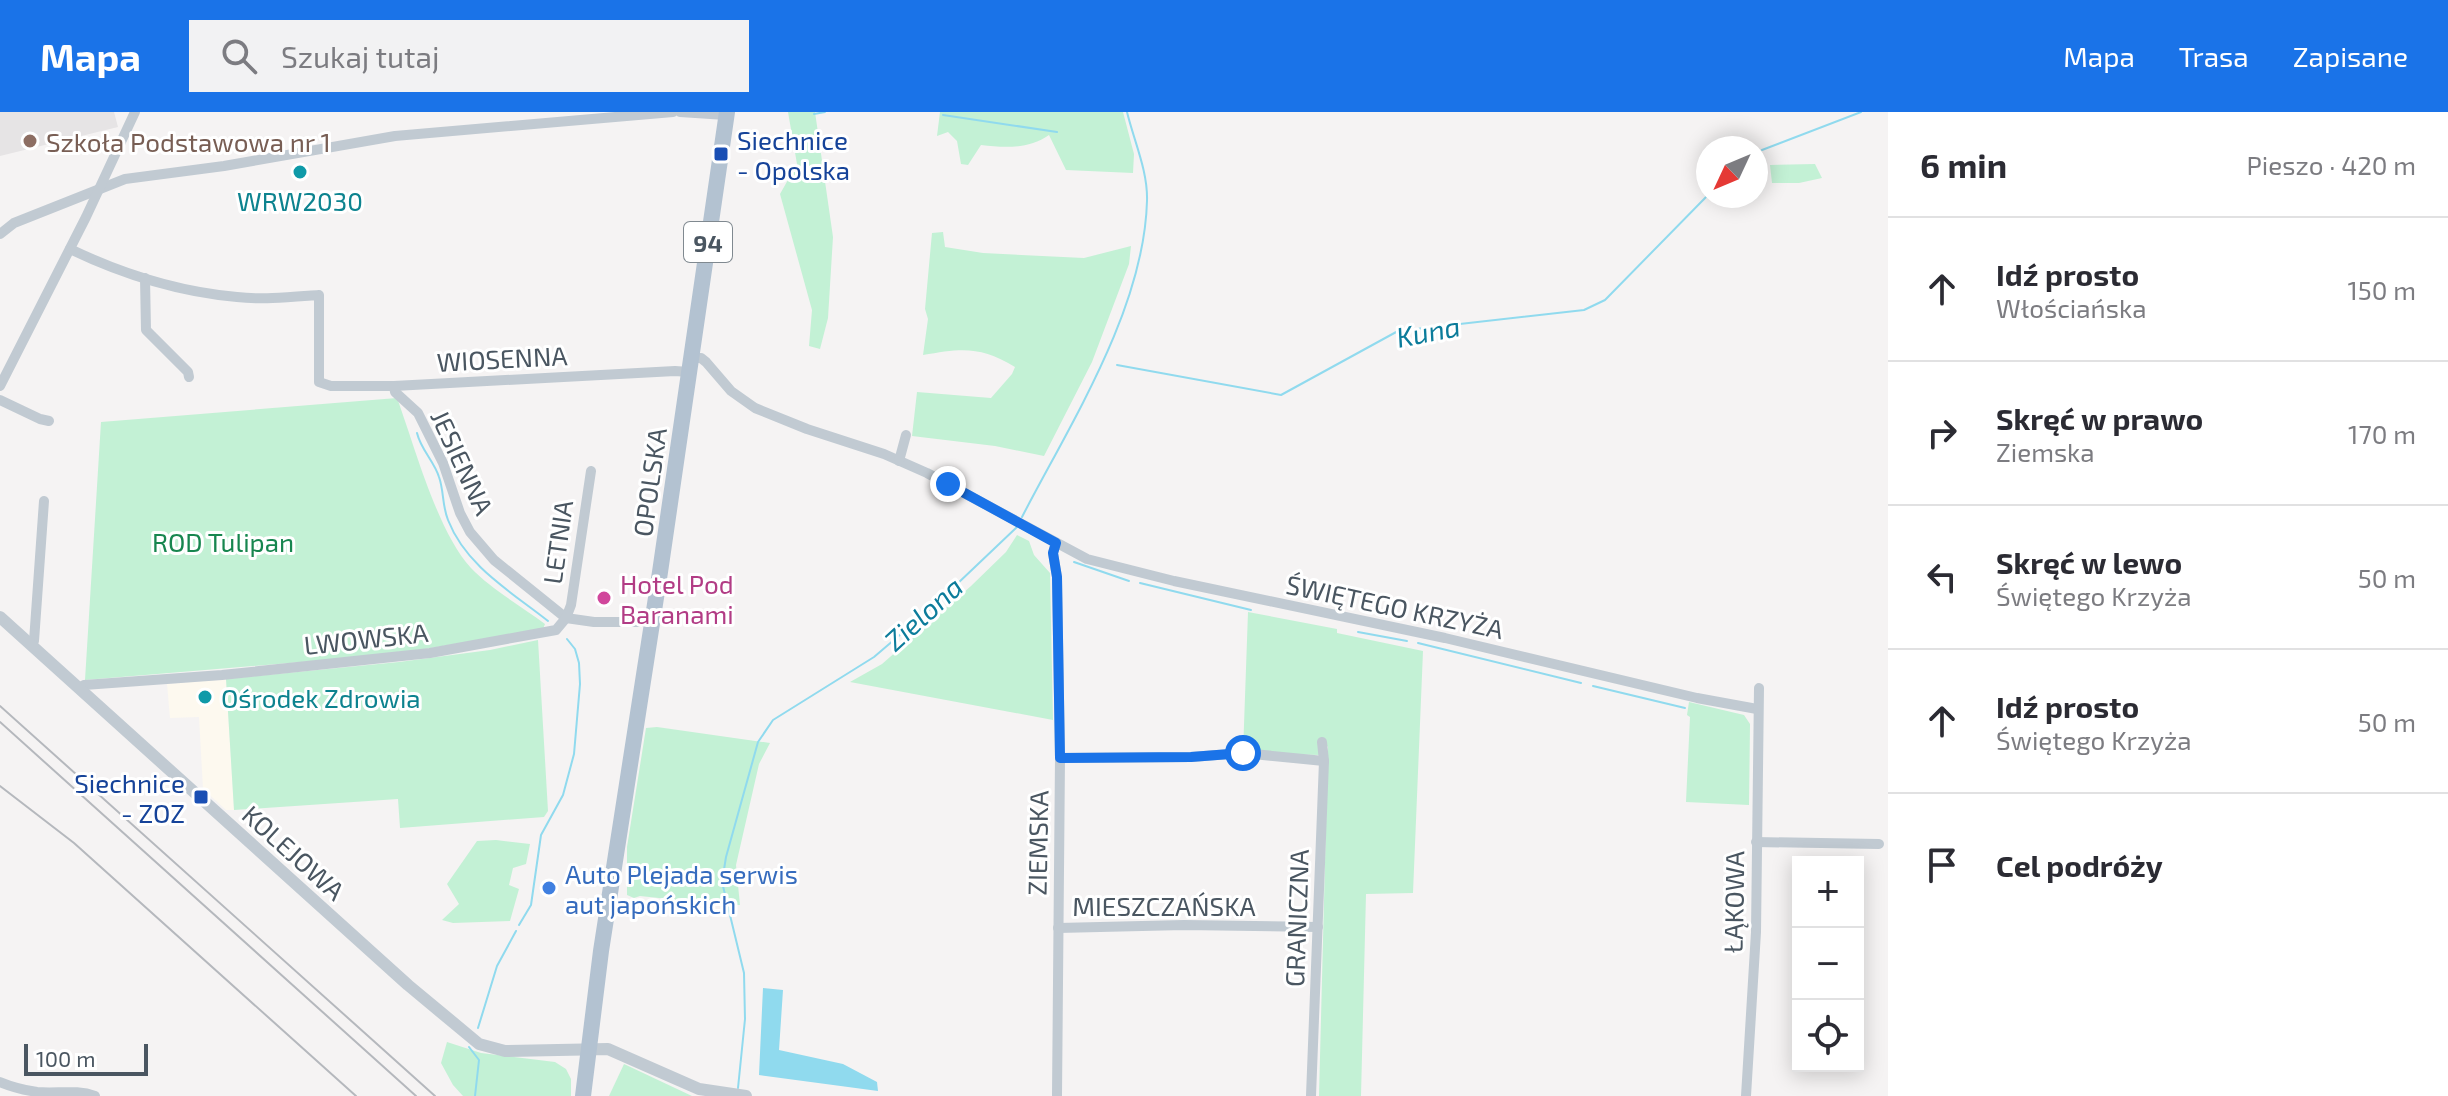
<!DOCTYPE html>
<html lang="pl">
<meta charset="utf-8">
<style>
body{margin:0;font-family:"Exo 2",sans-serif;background:#f2f2f3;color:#2b2b33}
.controls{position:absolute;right:24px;bottom:24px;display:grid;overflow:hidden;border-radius:0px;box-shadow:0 4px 20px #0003}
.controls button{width:72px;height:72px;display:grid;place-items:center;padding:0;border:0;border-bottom:2px solid #e1e1e2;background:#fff;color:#2b2b33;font:40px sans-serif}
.compass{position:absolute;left:1696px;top:24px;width:72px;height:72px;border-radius:50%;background:#fff;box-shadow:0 4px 20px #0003;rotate:226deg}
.scale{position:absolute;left:24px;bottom:20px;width:124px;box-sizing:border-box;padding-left:8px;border:4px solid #4a5661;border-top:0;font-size:22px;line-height:28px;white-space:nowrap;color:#4a5661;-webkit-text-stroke:6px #fff;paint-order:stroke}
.stop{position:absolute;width:24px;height:24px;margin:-18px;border:6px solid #1a73e8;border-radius:50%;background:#fff}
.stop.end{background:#1a73e8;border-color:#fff;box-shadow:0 2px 8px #0008}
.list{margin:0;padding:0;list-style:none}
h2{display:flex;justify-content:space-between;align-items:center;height:104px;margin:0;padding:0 32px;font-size:34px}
h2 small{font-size:26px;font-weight:400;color:#7c7c81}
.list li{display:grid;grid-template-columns:52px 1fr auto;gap:24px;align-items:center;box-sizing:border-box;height:144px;padding:0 32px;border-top:2px solid #e1e1e2}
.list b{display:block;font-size:30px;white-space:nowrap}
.list p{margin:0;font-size:26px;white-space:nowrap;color:#7c7c81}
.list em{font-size:26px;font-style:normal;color:#7c7c81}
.icon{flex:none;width:44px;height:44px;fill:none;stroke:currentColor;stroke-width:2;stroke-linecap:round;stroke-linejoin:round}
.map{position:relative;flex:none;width:1888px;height:984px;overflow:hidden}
header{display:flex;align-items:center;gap:48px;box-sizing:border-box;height:112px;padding:0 40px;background:#1a73e8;color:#fff}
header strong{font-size:38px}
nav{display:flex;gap:44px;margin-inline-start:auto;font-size:28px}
.search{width:560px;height:72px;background:#f2f2f3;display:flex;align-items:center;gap:20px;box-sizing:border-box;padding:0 28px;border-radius:0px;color:#7c7c81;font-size:30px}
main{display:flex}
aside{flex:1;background:#fff}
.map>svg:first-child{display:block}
</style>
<header>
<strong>Mapa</strong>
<div class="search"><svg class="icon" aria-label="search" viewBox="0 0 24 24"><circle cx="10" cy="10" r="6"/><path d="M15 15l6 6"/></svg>Szukaj tutaj</div>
<nav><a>Mapa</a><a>Trasa</a><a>Zapisane</a></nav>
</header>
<main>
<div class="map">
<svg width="1888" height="984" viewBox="0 0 1888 984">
<rect width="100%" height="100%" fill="#f5f3f3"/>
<polygon fill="#fdf9ef" points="226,567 234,698 226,698 203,677 199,605 170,606 167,572"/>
<polygon fill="#e6e4e5" points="0,0 114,0 118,15 0,44"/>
<g fill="#c3f1d5">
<polygon points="788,0 815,0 833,125 828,206 820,237 809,234 812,198 780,82 797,52"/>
<path d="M940,0H1123L1134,42L1133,61L1066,58L1049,23C1029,37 1006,36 981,33L968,53L961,52L957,29L948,20L937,24Z"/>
<polygon points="1815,52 1822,66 1799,71 1772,71 1770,53"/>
<path d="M943,120L945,135L983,141L1084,146L1131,134L1129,152L1092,250L1044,344L995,334L912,324L917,280L991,286L1012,262L1015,255C981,234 962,236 923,243L928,207L925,197L932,121Z"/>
<path d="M397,286C415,335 437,419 471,456C491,477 521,494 545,512L543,517L425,537L325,548L85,568L101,310Z"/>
<polygon points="1017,423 1029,429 1034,443 1050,461 1053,608 850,570 882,552 971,474 1006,440"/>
<polygon points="1248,500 1337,517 1337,521 1423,539 1413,781 1366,782 1361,984 1319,984 1328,634 1319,643 1243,641"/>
<polygon points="538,528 548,699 544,705 400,716 398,687 234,698 226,567 399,550 490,538"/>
<polygon points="1689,590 1744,603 1750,612 1749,693 1686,690 1690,605 1687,603"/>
<path d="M657,615L770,631L759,652L736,753L740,793C706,794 674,787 640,784L634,786L627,783V735L646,616Z"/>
<polygon points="496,728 530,732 526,752 513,756 509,773 519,777 510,809 453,811 442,808 459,792 447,772 477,729"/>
<polygon points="447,930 481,941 555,950 566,957 571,967 571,984 463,984 453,973 441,951"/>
<polygon points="624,952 692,984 609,984"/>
</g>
<polygon fill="#90daee" points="763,876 783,878 779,938 843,952 877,970 878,979 759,963"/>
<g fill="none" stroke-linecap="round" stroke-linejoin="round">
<g stroke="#90daee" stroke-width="2">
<polyline points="814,2 825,0"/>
<polyline points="943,3 1057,20"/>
<polyline points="1762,38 1861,0"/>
<polyline points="1117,253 1281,283 1398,219 1584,198 1605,188 1708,83"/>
<path d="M417,321C421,338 434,349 439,365C444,379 442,393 448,408C466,454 510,479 548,509"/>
<path d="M1022,405C1070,312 1144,198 1147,89C1148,59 1134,29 1127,0"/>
<polyline points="1074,450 1129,469"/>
<polyline points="1140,471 1251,498"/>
<polyline points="1358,520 1407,529"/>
<polyline points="1418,531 1581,571"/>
<polyline points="1593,574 1685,596"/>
<polyline points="519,813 531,793 541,723 563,683 574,642 580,572 579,551 575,537 567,527"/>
<polyline points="478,916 497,854 516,819"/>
<polyline points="469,935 479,948 475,984"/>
<polyline points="738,976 745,907 744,861 722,770 726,745 758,630 773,608 874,545 936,492 1017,415"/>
</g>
<g stroke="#c1cad2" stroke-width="10">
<polyline points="680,0 726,3"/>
<polyline points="0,122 14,111 125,67 224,54 395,24 673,0"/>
<path d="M70,137C122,162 180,180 237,185C264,188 292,185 319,183V270L331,274H394L675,259L689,260"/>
<polyline points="145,166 146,218 188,260 189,265"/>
<polyline points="691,246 701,246 706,250 731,279 755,296 807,317 884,342 927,361 1087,447 1174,469 1445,526 1697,586 1757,597"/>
<polyline points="0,274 86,105 135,0"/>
<polyline points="394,274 395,280 418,301 443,351 460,401 470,420 494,448 566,506 594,510 652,510"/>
<polyline points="0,288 40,307 49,309"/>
<polyline points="899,349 906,323"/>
<polyline points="1056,431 1053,441 1057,465 1060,646 1057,984"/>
<polyline points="31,532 34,529 44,389"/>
<polyline points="79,576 84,573 222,563 430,541 556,518 566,506 571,493 591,359"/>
<polyline points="1060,646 1191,645 1243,641 1324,649"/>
<polyline points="1756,730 1879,732"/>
<polyline points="1058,816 1184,813 1318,815"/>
<path d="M0,970C12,975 24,978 37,980C57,982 76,977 95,984"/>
<polyline points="1311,984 1324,649 1322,630"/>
<polyline points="1746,984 1756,820 1759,576"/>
</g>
<polyline stroke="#c1cad2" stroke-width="12" points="0,505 408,873 479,932 505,939 608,937 699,977 746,984"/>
<polyline stroke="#b3c2d1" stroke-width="16" points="583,984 601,839 660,460 727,0"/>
<g stroke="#b5b8bd" stroke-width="2">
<polyline points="0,594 435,984"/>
<polyline points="0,610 416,984"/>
<polyline points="0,674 74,731 356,984"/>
</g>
</g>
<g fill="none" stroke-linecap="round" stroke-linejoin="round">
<polyline stroke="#1a73e8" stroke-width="10" points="948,372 1056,431 1053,441 1057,465 1060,646 1191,645 1243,641"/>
</g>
<circle fill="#8d6e63" stroke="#fff" stroke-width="3" cx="30" cy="29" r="8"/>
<g fill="#1a4fb4" stroke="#fff" stroke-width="3">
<rect x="713" y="34" width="16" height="16" rx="4"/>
<rect x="193" y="677" width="16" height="16" rx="4"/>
</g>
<g fill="#0f9aa8" stroke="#fff" stroke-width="3">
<circle cx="300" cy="60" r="8"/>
<circle cx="205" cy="585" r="8"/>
</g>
<circle fill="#d1479c" stroke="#fff" stroke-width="3" cx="604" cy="486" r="8"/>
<circle fill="#3f7fe0" stroke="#fff" stroke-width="3" cx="549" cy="776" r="8"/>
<g text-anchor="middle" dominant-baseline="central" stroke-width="6" stroke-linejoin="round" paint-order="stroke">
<rect fill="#fff" stroke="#808990" stroke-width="2" x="684" y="110" width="48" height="40" rx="6"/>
<g font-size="24" font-weight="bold" fill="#4a5661">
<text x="708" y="130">94</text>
</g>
<g font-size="26" fill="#164399" stroke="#fff" text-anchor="start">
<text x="737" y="27">Siechnice<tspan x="737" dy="30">- Opolska</tspan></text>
<text x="185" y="670" text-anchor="end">Siechnice<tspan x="185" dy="30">- ZOZ</tspan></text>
</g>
<g font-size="26" fill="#785e54" stroke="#fff" text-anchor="start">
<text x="46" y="29">Szkoła Podstawowa nr 1</text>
</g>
<g font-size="26" fill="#0d838f" stroke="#fff">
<text x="300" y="88">WRW2030</text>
<text x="221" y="585" text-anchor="start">Ośrodek Zdrowia</text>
</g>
<g font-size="26" fill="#4a5661" stroke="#fff">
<text transform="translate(502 246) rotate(-3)">WIOSENNA</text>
<text transform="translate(463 350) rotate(65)">JESIENNA</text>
<text transform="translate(649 370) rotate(-82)">OPOLSKA</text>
<text transform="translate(557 430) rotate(-82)">LETNIA</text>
<text transform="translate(1395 494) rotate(12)">ŚWIĘTEGO KRZYŻA</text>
<text transform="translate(366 526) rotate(-6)">LWOWSKA</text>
<text transform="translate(1037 731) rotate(-89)">ZIEMSKA</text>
<text transform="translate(294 740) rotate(42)">KOLEJOWA</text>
<text transform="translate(1733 790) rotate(-89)">ŁĄKOWA</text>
<text x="1164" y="793">MIESZCZAŃSKA</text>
<text transform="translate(1296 806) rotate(-88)">GRANICZNA</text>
</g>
<g font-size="26" fill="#17864f" stroke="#fff">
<text x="223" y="429">ROD Tulipan</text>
</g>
<g font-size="26" fill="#b23c85" stroke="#fff" text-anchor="start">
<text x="620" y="471">Hotel Pod<tspan x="620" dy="30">Baranami</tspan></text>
</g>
<g font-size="26" fill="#366cbe" stroke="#fff" text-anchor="start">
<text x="565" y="761">Auto Plejada serwis<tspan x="565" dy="30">aut japońskich</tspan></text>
</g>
<g font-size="28" font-style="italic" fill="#0c7c9b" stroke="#fff">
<text transform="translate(1428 219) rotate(-11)">Kuna</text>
<text transform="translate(923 501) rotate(-42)">Zielona</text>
</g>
</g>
</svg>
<div class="controls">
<button>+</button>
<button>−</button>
<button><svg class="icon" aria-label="locate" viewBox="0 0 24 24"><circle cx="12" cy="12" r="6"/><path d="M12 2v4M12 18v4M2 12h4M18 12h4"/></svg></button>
</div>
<svg class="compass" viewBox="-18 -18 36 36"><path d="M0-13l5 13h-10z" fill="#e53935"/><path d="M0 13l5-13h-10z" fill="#7c7c81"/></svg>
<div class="scale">100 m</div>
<div class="stop" style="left:1243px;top:641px"></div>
<div class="stop end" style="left:948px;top:372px"></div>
</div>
<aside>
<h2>6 min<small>Pieszo · 420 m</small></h2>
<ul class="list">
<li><svg class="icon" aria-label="ahead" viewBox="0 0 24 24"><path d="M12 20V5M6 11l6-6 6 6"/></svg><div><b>Idź prosto</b><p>Włościańska</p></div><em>150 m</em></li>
<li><svg class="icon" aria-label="right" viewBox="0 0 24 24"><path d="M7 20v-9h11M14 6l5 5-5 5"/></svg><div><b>Skręć w prawo</b><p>Ziemska</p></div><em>170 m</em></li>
<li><svg class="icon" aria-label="left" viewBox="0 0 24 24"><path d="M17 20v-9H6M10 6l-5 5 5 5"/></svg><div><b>Skręć w lewo</b><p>Świętego Krzyża</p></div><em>50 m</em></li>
<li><svg class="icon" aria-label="ahead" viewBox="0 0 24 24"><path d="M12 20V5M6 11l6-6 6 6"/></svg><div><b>Idź prosto</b><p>Świętego Krzyża</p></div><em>50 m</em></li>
<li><svg class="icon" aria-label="arrive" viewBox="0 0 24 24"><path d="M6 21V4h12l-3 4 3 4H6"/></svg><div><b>Cel podróży</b></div></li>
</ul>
</aside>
</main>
